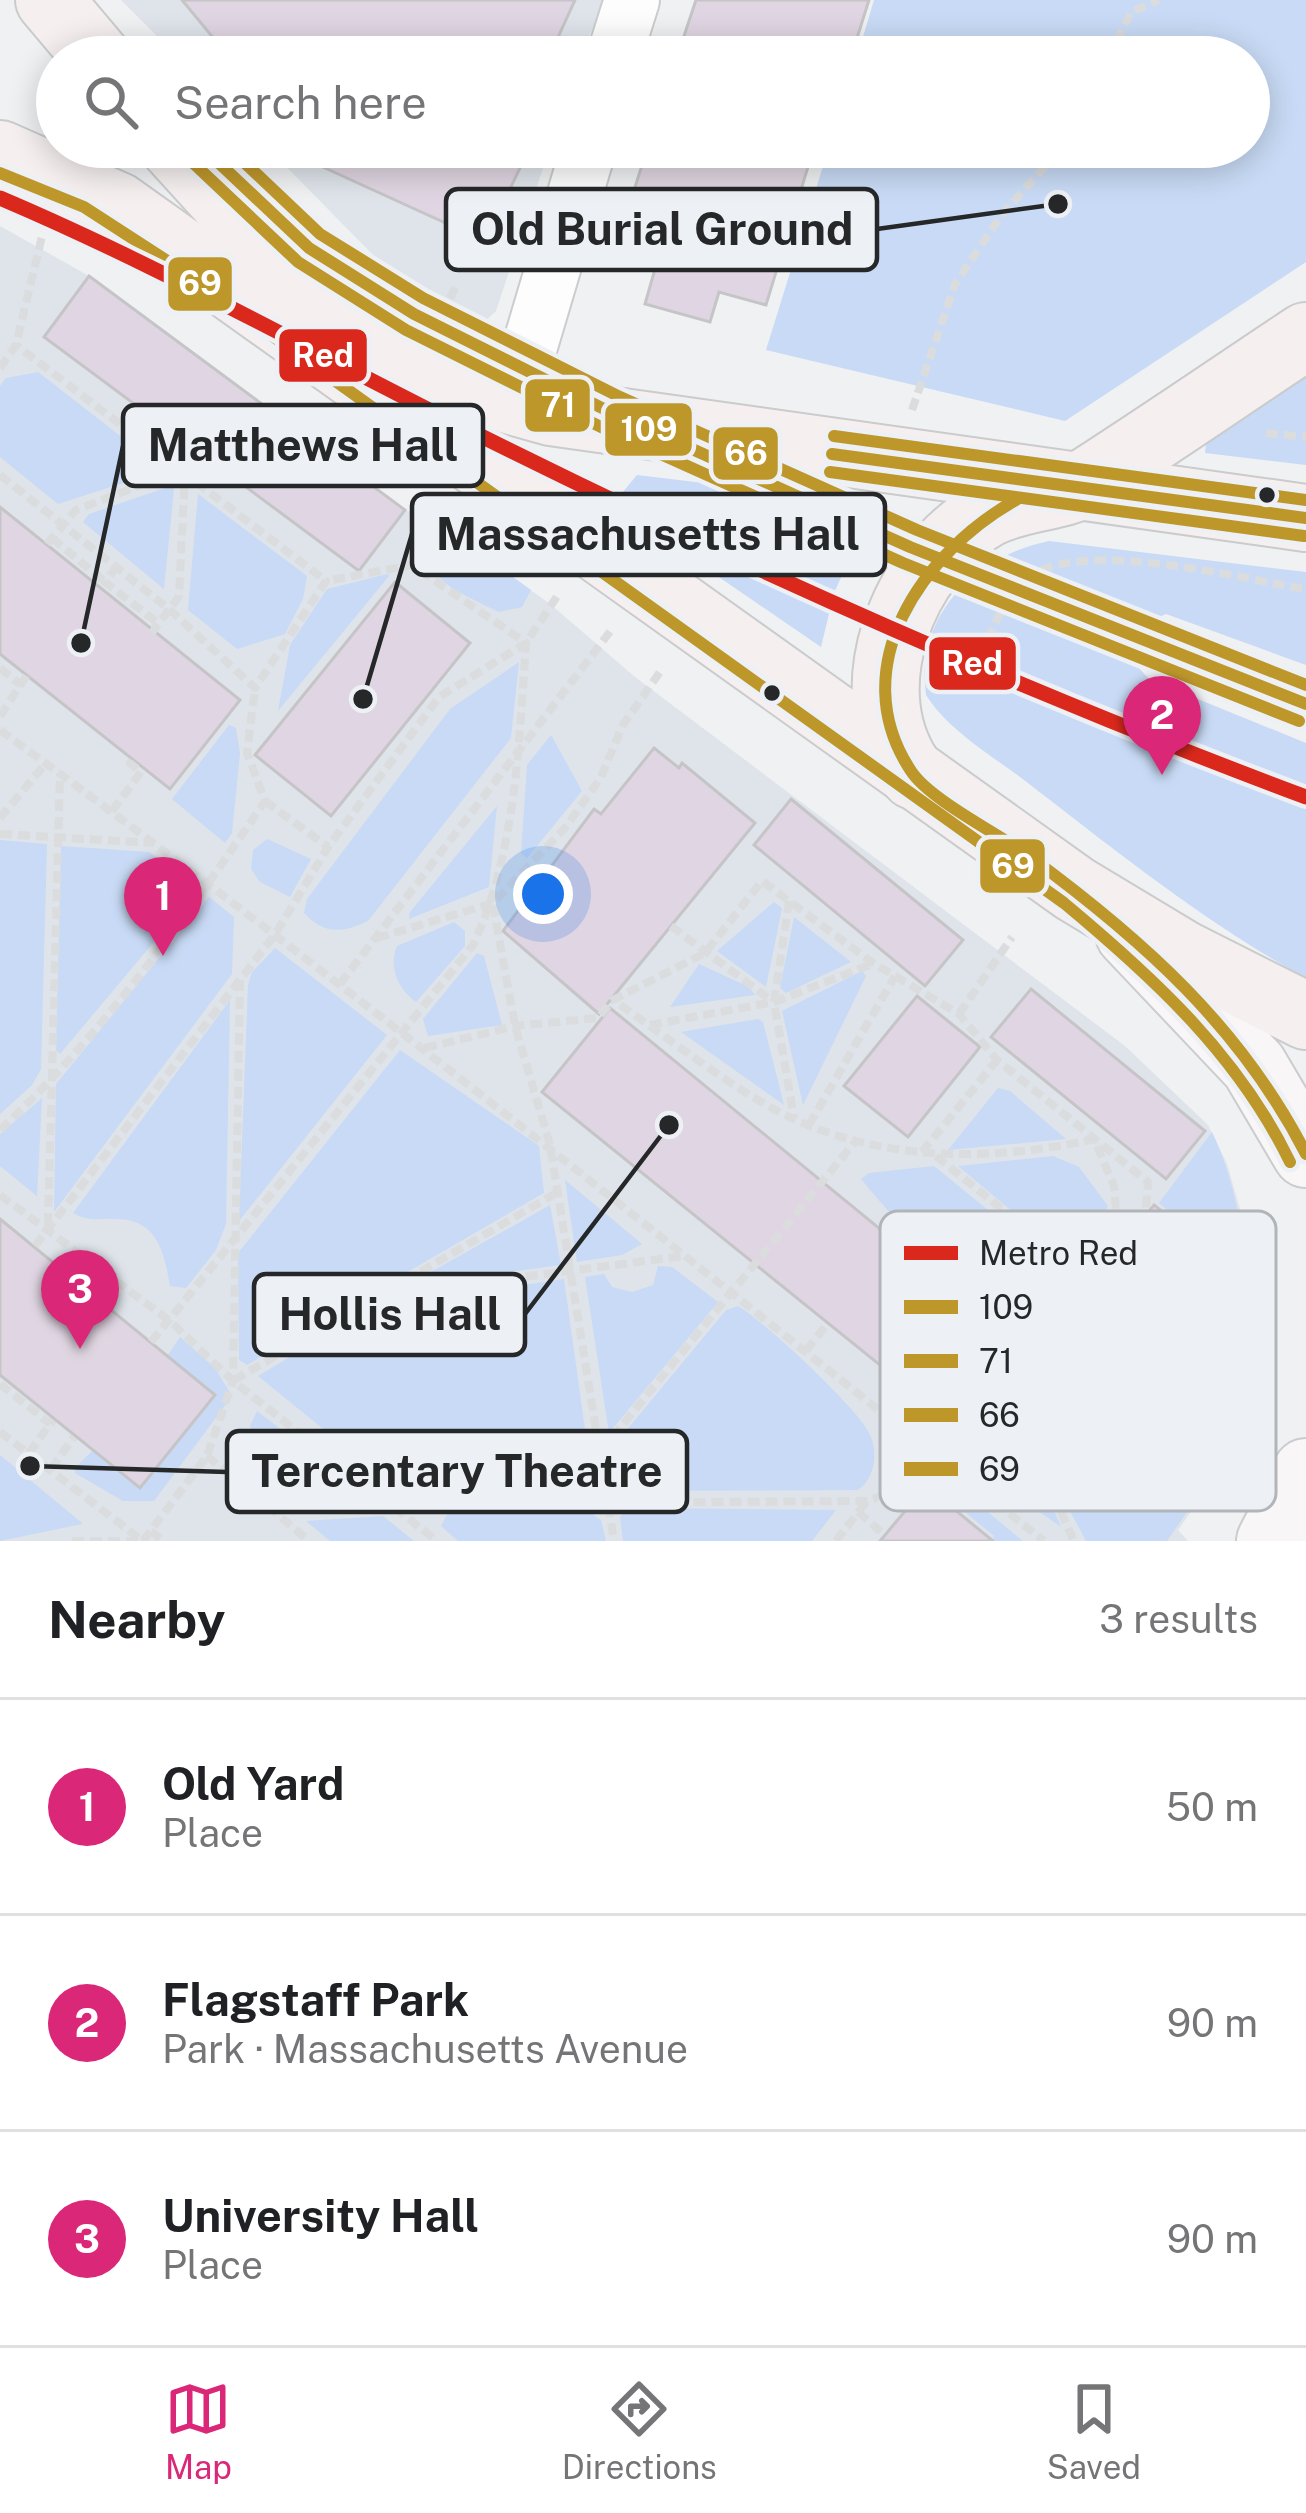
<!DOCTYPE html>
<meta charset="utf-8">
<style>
body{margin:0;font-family:"Public Sans",sans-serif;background:#f2f2f2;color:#202124}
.you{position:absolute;left:543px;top:894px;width:42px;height:42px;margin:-30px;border:9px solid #fff;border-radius:50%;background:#1a73e8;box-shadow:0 0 0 18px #1a73e833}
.badge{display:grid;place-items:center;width:78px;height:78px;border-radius:50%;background:#db2777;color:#fff;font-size:39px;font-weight:700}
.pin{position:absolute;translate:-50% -99px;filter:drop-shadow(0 3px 6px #0008)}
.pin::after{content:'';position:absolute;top:63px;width:42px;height:36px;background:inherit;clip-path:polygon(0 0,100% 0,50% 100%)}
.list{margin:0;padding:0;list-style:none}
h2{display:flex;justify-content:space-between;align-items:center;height:156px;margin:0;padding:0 48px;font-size:51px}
h2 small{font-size:39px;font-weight:400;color:#757577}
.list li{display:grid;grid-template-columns:78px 1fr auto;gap:36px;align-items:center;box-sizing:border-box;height:216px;padding:0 48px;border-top:3px solid #e0e0e0}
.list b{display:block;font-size:45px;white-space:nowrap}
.list p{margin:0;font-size:39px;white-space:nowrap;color:#757577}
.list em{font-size:39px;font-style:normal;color:#757577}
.icon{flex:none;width:66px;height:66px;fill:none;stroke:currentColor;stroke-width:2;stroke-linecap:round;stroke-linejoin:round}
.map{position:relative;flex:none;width:1306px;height:1541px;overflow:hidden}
.search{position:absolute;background:#fff;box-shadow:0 6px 30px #0003;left:36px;right:36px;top:36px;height:132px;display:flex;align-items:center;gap:30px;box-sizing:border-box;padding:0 42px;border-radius:66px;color:#757577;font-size:45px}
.sheet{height:804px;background:#fff}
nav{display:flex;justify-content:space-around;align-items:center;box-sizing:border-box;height:168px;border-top:3px solid #e0e0e0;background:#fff;font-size:33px;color:#757577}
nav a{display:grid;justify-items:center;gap:6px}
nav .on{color:#db2777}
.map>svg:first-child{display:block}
</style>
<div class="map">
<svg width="1306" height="1541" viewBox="0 0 1306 1541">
<rect width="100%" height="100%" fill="#eff1f3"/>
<g fill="#dee4ea">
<polygon points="121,0 607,0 578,57 178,57"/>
<polygon points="267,147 550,147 496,311 479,327 457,331 433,322 400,299 374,256"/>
<polygon points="0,226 89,276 405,510 431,518 550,604 635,677 1125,1046 1208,1125 1227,1164 1244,1223 1245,1297 1230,1424 1206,1490 1178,1530 1188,1541 0,1541"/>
</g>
<g fill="#c8daf5">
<polygon points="874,0 1306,0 1306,262 1065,421 766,350 829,147 1249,147 1249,57 857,57"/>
<polygon points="38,372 164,470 58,504 0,457 0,386 6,378"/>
<polygon points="1306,376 1306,465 1205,453 1206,444"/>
<polygon points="637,475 828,498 862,531 834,593 821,647 630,516 622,493"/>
<polygon points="171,486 174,489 164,589 83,522 89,514"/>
<polygon points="198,494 307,576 303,599 285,634 237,649 188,610"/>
<path d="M431,518L531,590L522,607L499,612C450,588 415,578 431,518Z"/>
<path d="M1049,541L1306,572V665L1166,614L1142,624C1128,646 1130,663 1151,680L1306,743V978C1205,923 1115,850 1024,780C991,755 948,730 926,695C915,614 976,556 1049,541Z"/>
<polygon points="387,574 389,576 278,711 290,645 327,589"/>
<path d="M519,662L511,738L368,921C342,933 325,935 304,913L307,899L450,709Z"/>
<polygon points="229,725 236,728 240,753 232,833 225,843 172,799"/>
<polygon points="551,735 582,791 527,858 521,853 527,765"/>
<polygon points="497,806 489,887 409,919 410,912"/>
<polygon points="267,839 311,859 290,897 260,882 251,869 253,850"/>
<polygon points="0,840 47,844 41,1069 32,1085 0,1114"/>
<polygon points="61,846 149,852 199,888 60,1054 56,1050"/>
<polygon points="209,897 234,917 232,974 54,1212 56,1084"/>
<polygon points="774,902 782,908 766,987 717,951"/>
<polygon points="794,917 851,962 786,993 780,988"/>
<path d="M454,922L465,931V946L416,1002C398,989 388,967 397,946Z"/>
<polygon points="275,948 387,1035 239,1221 248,985 252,972"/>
<polygon points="477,953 484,956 502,1025 428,1036 423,1019"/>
<polygon points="699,964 749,987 755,995 670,1007"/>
<polygon points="862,971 866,976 803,1105 782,1011"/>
<path d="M230,1000L226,1224L216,1250L186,1288L170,1286C164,1251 157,1217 112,1219C97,1219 86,1221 73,1213Z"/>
<polygon points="758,1019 763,1022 784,1105 681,1032"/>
<polygon points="400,1050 539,1146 544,1193 247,1365 239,1360 238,1253"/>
<polygon points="998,1088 1010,1091 1066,1139 948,1150"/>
<polygon points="42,1098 37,1196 0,1166 0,1134"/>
<path d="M1212,1132C1256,1224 1257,1359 1220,1455C1208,1486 1185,1514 1167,1541H1086C1062,1494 1023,1437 1046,1385L1103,1429L1235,1268L1159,1203Z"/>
<path d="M1053,1156L1079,1167L1108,1206C1098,1230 1079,1252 1051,1244L958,1166Z"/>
<path d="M934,1166L1042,1254V1270C1026,1278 996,1288 978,1284C944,1277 883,1206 861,1179L869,1173Z"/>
<polygon points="565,1180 642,1244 622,1255 577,1262"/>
<polygon points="550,1205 561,1265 406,1286"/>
<polygon points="658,1266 672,1267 718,1302 609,1433 585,1277 604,1274 612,1287 632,1292 653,1285"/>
<polygon points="564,1279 589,1458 559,1493 396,1488 258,1376 373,1307"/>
<path d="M738,1306C764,1321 854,1405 868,1431C879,1450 876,1477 858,1490L624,1491L613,1453L616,1443L726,1310Z"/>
<polygon points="180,1337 215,1368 232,1396 154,1501 123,1501 75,1473 75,1468 92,1451 140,1488 215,1395 168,1355"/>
<polygon points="1018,1403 1022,1432 1061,1527 971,1463"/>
<polygon points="257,1411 362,1492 288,1493 267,1480 250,1426"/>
<polygon points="0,1455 82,1523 82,1524 0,1541"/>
<polygon points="951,1482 1023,1541 992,1541 994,1536 942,1493"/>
<polygon points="628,1508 836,1510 812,1541 623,1541 620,1517"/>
<polygon points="585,1509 601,1520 606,1541 458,1541 441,1526 448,1513"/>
<polygon points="383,1516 414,1541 330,1541 306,1521"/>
</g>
<g fill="#e0d5e2" stroke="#c5c5c7" stroke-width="3">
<polygon points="182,0 575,0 549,57 229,57"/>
<polygon points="696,0 869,0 851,57 677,57"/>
<polygon points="279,147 530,147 485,241"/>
<polygon points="648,147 814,147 766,305 719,292 710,322 645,304 655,269 612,258"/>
<polygon points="89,276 405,510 359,571 44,337"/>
<polygon points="0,507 240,700 170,789 0,654"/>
<polygon points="395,582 470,643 331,816 255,755"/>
<polygon points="654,748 679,768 682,763 755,823 599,1014 503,931 594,809 601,814"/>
<polygon points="791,799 963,940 925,986 754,845"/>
<polygon points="1031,989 1205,1131 1166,1179 991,1037"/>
<polygon points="917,996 980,1047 908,1137 844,1086"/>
<polygon points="610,1008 1029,1351 964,1433 542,1092"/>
<polygon points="1154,1205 1230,1266 1112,1411 1036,1349"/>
<polygon points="0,1219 215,1395 140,1488 0,1375"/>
<polygon points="926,1486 993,1541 880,1541"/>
</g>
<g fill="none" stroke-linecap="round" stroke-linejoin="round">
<g stroke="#cbccce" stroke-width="32">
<polyline id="lane" points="1134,636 1306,704"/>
</g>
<g stroke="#cbccce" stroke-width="58">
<g id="street">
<polyline points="614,57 632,0"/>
<polyline points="513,403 589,147"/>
</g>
</g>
<g stroke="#cbccce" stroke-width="70">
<g id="secondary">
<polyline points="1129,934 1254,1066 1306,1154"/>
<polyline points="1270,1541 1306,1472"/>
</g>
</g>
<g stroke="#cacbcc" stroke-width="70">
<g id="primary">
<polyline points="49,0 97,57"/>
<polyline points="174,147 333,322"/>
<polyline points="0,154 118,206 1075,889 1183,954 1306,1016"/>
<polyline points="361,333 462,387 551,412 1306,518"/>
<path d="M914,776C850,693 903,560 987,514C1017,498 1063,497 1083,484C1158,436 1232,385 1306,336"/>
</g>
</g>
<g stroke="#dbdcdd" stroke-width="8" stroke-dasharray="12 6" stroke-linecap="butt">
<polyline points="1109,57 1131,12 1159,0"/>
<polyline points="441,314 458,283"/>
<polyline points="0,368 16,345 43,232"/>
<polyline points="912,410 955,284 1001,216 1062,147"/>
<polyline points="1266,433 1306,437"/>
<polyline points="0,475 169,609 255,688 326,581 16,345"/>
<polyline points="52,538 105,582"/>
<polyline points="47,544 76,510 183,469"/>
<polyline points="117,566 105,582 158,623"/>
<polyline points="151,634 179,596 185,469 201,453"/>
<polyline points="0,668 21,685"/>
<path d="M940,683L965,680C989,651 995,608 1022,582C1072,534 1241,579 1306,589"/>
<polyline points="0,716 27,675"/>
<path d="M0,730C357,989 698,1268 1044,1541"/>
<polyline points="265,801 328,847"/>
<polyline points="112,811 141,772 130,763 133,759"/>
<polyline points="0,818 46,763"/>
<polyline points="0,834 154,843"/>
<polyline points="789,901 774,1002 794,1118"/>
<polyline points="493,905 515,1026 550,1145 614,1541"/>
<polyline points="671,926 772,1001"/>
<polyline points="377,938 493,903 565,828 600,779 623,725 662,669"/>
<polyline points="340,984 612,629"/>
<polyline points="959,1014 1012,937"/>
<polyline points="650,1025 774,1002 872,964"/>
<polyline points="425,1048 515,1026 598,1018 613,1000 705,953 762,881 873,963 959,1014 997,1060 1148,1182 1146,1208 1087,1278"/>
<polyline points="809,1125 895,976"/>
<path d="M0,1130C102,1035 187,916 265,801L247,753L255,688"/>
<polyline points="922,1152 997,1060"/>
<polyline points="936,1156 1088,1278"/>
<polyline points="0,1195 170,1321 233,1381 437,1541"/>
<polyline points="48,1225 60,773"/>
<polyline points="35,1246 276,933 328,847 439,697 526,643 560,592"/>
<polyline points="383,1295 684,1256"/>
<path d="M151,1342L473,945C516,854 519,743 526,643L412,565L326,581"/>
<polyline points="806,1351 827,1324"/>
<polyline points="1032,1351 1070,1377"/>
<path d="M1028,1373C1025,1435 1049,1485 1074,1541"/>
<polyline points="234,1380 558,1192"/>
<polyline points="0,1384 50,1424"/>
<polyline points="894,1421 915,1394"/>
<polyline points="988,1423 984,1416 999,1389"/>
<polyline points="0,1432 143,1541"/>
<polyline points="601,1451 854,1143"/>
<polyline points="29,1453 53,1420"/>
<path d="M207,1456L267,1505L867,1501L953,1469L1028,1371L1040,1321L1116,1211L1114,1186L1094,1139C996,1161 891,1162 798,1121C739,1095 668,1037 613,1000"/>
<polyline points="51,1469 74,1437"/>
<polyline points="268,1506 309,1541"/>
<polyline points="858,1512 885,1535"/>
<polyline points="151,1531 163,1541"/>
<polyline points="72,1541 138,1541"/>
<polyline points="143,1541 207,1456 233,1381 240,980"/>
<polyline points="836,1541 866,1502"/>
</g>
<use href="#lane" stroke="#fdfdfd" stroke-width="27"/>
<use href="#street" stroke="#fdfdfd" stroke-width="54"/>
<use href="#secondary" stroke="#f8f6f6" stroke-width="66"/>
<use href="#primary" stroke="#f5f0ef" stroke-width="66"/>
<g stroke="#edf0f5" stroke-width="21">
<g id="bus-1">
<polyline points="202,147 309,248 414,314 612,413 910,547 1306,704"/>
<polyline points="832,454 1306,518"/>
<path d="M1016,500C923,552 842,667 911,771C930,800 999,834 1029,856C1143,940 1241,1027 1306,1154"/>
</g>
</g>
<g stroke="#edf0f5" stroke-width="21">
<g id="bus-2">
<polyline points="190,160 298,262 406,330 605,429 903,563 1299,721"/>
<polyline points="830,472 1304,536"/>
</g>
</g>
<g stroke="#edf0f5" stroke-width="21">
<g id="bus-3">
<polyline points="228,147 320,234 423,298 620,397 917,530 1306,685"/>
<polyline points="834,436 1306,500"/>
</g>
</g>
<g stroke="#edf0f5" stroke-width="21">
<path id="bus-4" d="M0,173L84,207L175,266L1064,903C1154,978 1238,1055 1290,1162"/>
</g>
<use href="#bus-1" stroke="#be972b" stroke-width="12"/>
<use href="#bus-2" stroke="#be972b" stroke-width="12"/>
<use href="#bus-3" stroke="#be972b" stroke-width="12"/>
<use href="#bus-4" stroke="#be972b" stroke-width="12"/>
<g stroke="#edf0f5" stroke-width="24">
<path id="metro-1" d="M0,198C165,268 321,357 481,436C750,570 1025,692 1306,797"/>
</g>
<use href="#metro-1" stroke="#da291c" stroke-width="15"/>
</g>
<g fill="#252728" stroke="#edf0f5" stroke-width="4.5">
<circle cx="1267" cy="495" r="10"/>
<circle cx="772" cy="693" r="10"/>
</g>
<rect x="880" y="1211" width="396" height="300" rx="18" fill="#edf0f5" stroke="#b1b4b8" stroke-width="3"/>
<rect x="904" y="1246" width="54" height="14" fill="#da291c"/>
<rect x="904" y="1300" width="54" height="14" fill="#be972b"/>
<rect x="904" y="1354" width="54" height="14" fill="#be972b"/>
<rect x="904" y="1408" width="54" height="14" fill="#be972b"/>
<rect x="904" y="1462" width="54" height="14" fill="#be972b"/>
<g font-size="33" fill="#252728">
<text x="979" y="1265">Metro Red</text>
<text x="979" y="1319">109</text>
<text x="979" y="1373">71</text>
<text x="979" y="1427">66</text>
<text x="979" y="1481">69</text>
</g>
<path fill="none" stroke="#252728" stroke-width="4.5" d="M1058 204L877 229M81 643L123 446M363 699L412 534M669 1125L525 1314M30 1466L227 1472"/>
<g fill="#252728" stroke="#edf0f5" stroke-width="4.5">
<circle cx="1058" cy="204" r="12"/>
<circle cx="81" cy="643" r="12"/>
<circle cx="363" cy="699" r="12"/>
<circle cx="669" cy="1125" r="12"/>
<circle cx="30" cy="1466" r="12"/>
</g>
<g fill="#edf0f5" stroke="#252728" stroke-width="4.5">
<rect x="446" y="189" width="431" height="81" rx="12"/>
<rect x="123" y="405" width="360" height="81" rx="12"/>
<rect x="412" y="494" width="473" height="81" rx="12"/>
<rect x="254" y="1274" width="271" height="81" rx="12"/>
<rect x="227" y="1431" width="460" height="81" rx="12"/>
</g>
<g font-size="45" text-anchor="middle" font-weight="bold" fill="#252728">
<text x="662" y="245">Old Burial Ground</text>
<text x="303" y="461">Matthews Hall</text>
<text x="648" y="550">Massachusetts Hall</text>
<text x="390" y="1330">Hollis Hall</text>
<text x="457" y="1487">Tercentary Theatre</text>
</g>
<g stroke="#edf0f5" stroke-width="4.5">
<rect x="166" y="255" width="68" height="58" rx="12" fill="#be972b"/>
<rect x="277" y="327" width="92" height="57" rx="12" fill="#da291c"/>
<rect x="523" y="377" width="69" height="57" rx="12" fill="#be972b"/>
<rect x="603" y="401" width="91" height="57" rx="12" fill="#be972b"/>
<rect x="711" y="425" width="69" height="57" rx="12" fill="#be972b"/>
<rect x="927" y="635" width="91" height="57" rx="12" fill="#da291c"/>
<rect x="978" y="837" width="69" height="58" rx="12" fill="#be972b"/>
</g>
<g font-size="33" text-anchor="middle" font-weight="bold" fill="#fff">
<text x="200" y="295">69</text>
<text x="323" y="367">Red</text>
<text x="558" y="417">71</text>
<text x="649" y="441">109</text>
<text x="746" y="465">66</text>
<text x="972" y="675">Red</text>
<text x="1013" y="878">69</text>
</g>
</svg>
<div class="you"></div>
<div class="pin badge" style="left:163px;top:956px">1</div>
<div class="pin badge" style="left:1162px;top:775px">2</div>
<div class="pin badge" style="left:80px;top:1349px">3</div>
<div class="search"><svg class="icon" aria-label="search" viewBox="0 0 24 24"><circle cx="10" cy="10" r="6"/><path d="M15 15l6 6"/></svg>Search here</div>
</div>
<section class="sheet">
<h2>Nearby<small>3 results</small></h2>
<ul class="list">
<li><span class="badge">1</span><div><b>Old Yard</b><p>Place</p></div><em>50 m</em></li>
<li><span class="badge">2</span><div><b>Flagstaff Park</b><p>Park · Massachusetts Avenue</p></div><em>90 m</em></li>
<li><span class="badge">3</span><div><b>University Hall</b><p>Place</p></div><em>90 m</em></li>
</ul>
</section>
<nav>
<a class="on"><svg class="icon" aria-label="map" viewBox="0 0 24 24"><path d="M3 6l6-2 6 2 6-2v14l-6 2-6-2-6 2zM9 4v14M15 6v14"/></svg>Map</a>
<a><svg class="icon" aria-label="directions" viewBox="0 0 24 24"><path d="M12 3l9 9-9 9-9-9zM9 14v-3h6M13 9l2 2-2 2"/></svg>Directions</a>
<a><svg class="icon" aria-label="saved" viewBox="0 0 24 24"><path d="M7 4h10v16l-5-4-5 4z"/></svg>Saved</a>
</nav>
